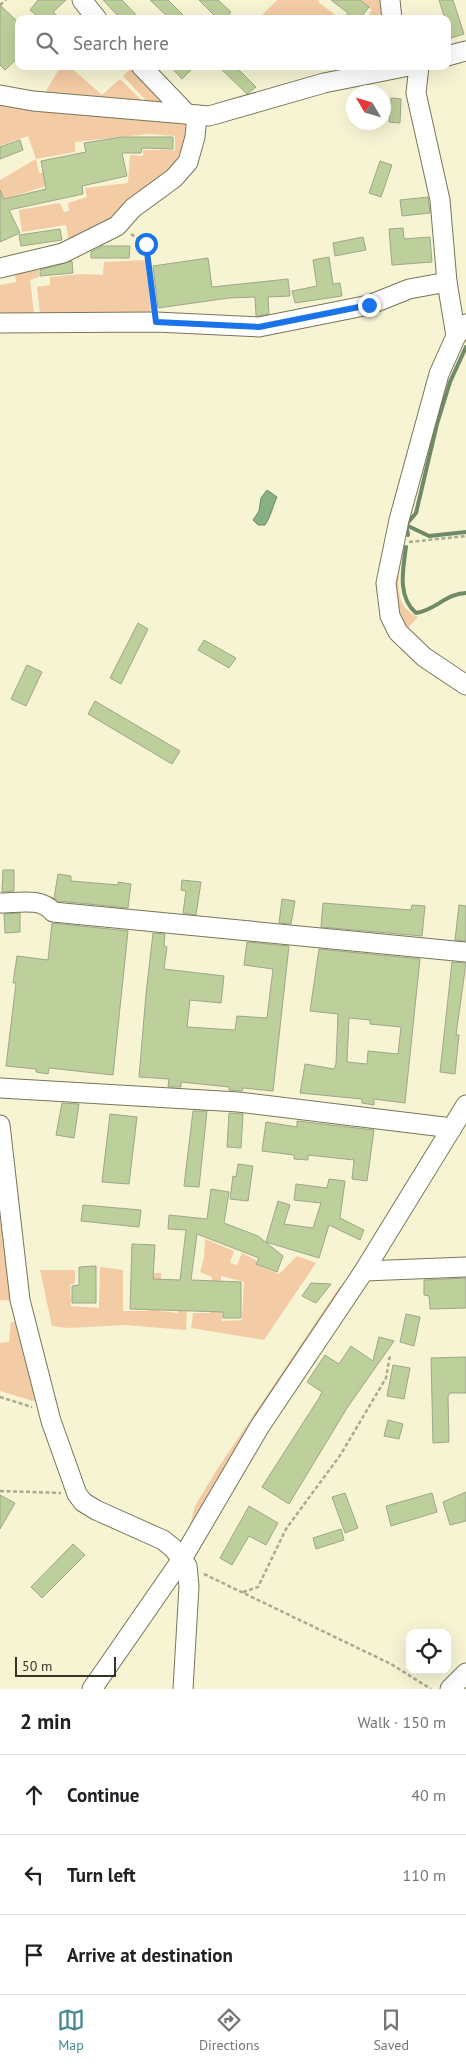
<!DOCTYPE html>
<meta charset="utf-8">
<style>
body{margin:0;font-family:"PT Sans",sans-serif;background:#f2f2f2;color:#202124}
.controls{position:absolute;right:15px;bottom:15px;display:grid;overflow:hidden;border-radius:10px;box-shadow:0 5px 20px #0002}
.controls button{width:45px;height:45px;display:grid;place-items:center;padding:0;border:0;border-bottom:1px solid #e0e0e0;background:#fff;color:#202124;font:25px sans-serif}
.compass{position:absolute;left:346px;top:85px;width:45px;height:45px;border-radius:50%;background:#fff;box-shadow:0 5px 20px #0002;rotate:308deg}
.scale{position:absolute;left:15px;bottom:12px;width:101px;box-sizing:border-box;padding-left:5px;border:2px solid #353428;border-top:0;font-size:14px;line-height:18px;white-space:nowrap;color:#353428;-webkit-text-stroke:4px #f6f4d3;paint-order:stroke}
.stop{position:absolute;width:15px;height:15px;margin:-11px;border:4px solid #1a73e8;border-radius:50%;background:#fff}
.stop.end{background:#1a73e8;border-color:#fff;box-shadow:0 1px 5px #0008}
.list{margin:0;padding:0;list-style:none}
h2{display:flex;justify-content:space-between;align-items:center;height:65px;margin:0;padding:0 20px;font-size:21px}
h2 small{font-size:16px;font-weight:400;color:#757577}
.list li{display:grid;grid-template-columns:32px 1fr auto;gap:15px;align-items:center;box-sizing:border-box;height:80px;padding:0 20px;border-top:1px solid #e0e0e0}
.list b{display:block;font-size:19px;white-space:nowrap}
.list em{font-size:16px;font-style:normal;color:#757577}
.icon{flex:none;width:28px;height:28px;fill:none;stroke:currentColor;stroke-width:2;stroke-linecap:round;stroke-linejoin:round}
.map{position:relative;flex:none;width:466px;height:1689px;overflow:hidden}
.search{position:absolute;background:#fff;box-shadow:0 5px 20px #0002;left:15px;right:15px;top:15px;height:55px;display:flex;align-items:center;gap:12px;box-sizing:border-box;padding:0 18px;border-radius:10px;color:#757577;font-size:19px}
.sheet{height:305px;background:#fff}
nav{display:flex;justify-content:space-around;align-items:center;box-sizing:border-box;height:70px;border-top:1px solid #e0e0e0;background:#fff;font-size:14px;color:#757577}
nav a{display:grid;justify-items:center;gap:2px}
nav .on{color:#438b8d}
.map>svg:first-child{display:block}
</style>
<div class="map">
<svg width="466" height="1689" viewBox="0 0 466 1689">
<rect width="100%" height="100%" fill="#f6f4d3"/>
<g fill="#f3cba4" fill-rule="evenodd">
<polygon points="277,0 319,0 318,2 341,19 258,19"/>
<polygon points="359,0 384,0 384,19 366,19 372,10"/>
<polygon points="61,66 69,66 102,95 120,79 149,108 43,96"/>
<polygon points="133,66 180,111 153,108 123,76"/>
<polygon points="0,103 186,121 189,127 185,155 113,224 70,245 66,225 22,232 19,210 60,203 64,212 69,211 68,203 87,197 85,188 128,183 130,155 143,156 143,150 175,150 175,136 149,134 75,142 75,152 36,159 39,173 53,173 53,184 0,200 0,180 36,159 28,136 0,146"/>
<polygon points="146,260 151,315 40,314 37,287 50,285 50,277 81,274 103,275 104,262"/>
<polygon points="37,263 39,277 30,280 34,314 0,314 0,285 16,282 14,267"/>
<path d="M396,547H404C399,571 390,606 418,617L407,629L400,627L391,600Z"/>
<polygon points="0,1220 7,1223 15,1301 0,1300"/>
<path d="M205,1239L234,1251L230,1263L237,1265L242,1253L256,1260L257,1265L279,1274L297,1256L316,1263L264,1340L191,1328L193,1313H210L212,1277L200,1272L204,1258ZM221,1276L244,1282L242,1320L222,1321Z"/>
<polygon points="100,1267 123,1270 123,1311 149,1311 150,1273 161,1273 160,1311 178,1313 181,1276 188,1278 186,1330 125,1325 68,1328 52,1326 40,1270 75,1270 75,1283 70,1285 71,1306 99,1308"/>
<polygon points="340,1286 347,1290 184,1548 195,1506 216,1471"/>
<polygon points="11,1322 22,1322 40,1401 33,1401 0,1391 0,1343 9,1342"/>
</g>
<path fill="#89af84" stroke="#708a68" d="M267,490L277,497C273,506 270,518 265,525H258L253,520L259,511L261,498Z"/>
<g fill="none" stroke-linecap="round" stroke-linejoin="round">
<g stroke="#708a68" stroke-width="4">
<polyline points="406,525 416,513 437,424 450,382 466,347"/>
<polyline points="406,525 429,536 466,532"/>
<polyline points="406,525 408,535"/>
<path d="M406,547C403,569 397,597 416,613C436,610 445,594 466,593"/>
</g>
</g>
<g fill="#bdcf9a" stroke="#9da78a" fill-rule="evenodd">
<polygon points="38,0 66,0 53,12 61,19 41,19 30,10"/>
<polygon points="103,0 122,0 140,19 121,19"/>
<polygon points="150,0 168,0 187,19 170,19"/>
<polygon points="199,0 218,0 231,12 225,19 218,19"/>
<polygon points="331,0 360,0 369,7 360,19 344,19 348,13"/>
<polygon points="439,0 453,0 464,34 451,38 447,19 445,19"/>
<polygon points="0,5 19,23 19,57 5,70 0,65"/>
<polygon points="170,66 195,66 182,79"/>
<polygon points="218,66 235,66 256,87 247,94"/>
<polygon points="391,98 401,99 400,123 389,122"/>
<polygon points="122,137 173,137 173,149 142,148 141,153 122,153 127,176 82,186 83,194 9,210 20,233 0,242 0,190 4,199 46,189 41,161 86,152 84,143"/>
<polygon points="20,140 23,150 0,159 0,147"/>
<polygon points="380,161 392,165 381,197 369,193"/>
<polygon points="428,197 430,213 402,216 400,200"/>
<polygon points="403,228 404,239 430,237 432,262 392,265 389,229"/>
<polygon points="60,229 62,240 21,246 19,235"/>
<polygon points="363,237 366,250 335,256 333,243"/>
<polygon points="102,246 130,246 129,258 91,258 91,252"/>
<polygon points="329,257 333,284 340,283 342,296 295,303 292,291 317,286 313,260"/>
<polygon points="208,258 212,287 288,279 290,296 268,297 269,314 258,316 256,316 255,297 229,298 158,308 153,266"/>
<polygon points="72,261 73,273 40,276 40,270"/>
<polygon points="138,623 148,629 121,684 110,678"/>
<polygon points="204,640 236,658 229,668 198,650"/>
<polygon points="27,665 42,672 26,706 11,699"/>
<polygon points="95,701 180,751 172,764 88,714"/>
<polygon points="3,870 14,870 14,891 2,892"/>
<polygon points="58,874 71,876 71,881 118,885 118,882 131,884 128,908 58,901 54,898"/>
<polygon points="182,880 201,882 196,915 183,913 186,891 181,890"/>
<polygon points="282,899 295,901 291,924 279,923"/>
<polygon points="323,903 411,910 412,905 425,906 422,936 321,927"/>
<polygon points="459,905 466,906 466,941 455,940"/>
<polygon points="20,913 20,932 5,933 4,914"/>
<polygon points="52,923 128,931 113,1075 49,1068 48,1074 36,1072 36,1069 6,1066 16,983 13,983 17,956 48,960"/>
<polygon points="153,933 165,934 164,946 167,947 164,969 224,976 221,1003 190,1000 187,1027 235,1030 237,1016 267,1018 273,969 244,965 247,942 289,946 273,1091 243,1088 242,1091 229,1090 229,1087 181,1082 181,1087 168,1087 169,1079 139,1077 146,994"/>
<path d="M319,949L420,959L405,1103L374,1099V1105L362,1103V1099L300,1093L305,1064L334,1069L336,1064L338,1014L310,1011ZM349,1018L370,1020V1024L401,1027L398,1054L368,1051L367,1064L347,1062Z"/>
<polygon points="452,962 466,963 456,1035 459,1035 455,1074 440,1072"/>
<polygon points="62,1103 79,1104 74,1138 56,1135"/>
<polygon points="193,1111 207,1111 199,1187 184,1186"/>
<polygon points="229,1113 243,1114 241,1148 227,1147"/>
<polygon points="110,1114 137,1117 129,1184 102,1182"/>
<polygon points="297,1121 374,1130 367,1181 352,1179 354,1160 308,1155 308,1160 294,1159 294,1155 262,1151 266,1122 297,1127"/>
<polygon points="238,1164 253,1166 248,1201 230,1199 233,1176 236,1177"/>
<polygon points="329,1179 345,1181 340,1218 364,1230 360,1240 329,1225 319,1258 266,1242 278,1201 290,1205 284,1224 313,1228 321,1203 294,1200 296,1184 327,1188"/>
<polygon points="211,1189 229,1192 224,1223 258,1236 283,1256 277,1272 256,1264 259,1258 197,1234 191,1280 241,1282 241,1318 223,1318 223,1312 130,1309 132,1244 155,1245 153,1279 180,1280 186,1230 168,1229 169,1215 207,1219"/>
<polygon points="83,1205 141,1210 139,1227 81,1221"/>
<polygon points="96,1266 96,1303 72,1303 72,1286 79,1285 79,1267"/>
<polygon points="466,1278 466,1308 430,1309 429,1296 424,1295 424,1280"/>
<polygon points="311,1283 331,1284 316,1303 302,1296"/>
<polygon points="406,1314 420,1317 414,1346 400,1342"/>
<polygon points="379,1337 394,1341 347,1408 289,1504 262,1487 319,1398 322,1392 307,1382 325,1355 339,1364 351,1346 373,1361"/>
<polygon points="466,1357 466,1393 450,1393 448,1396 449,1442 433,1443 431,1358"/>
<polygon points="393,1365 410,1368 404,1399 387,1396"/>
<polygon points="388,1420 403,1424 399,1439 384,1436"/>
<polygon points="466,1492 466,1521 450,1525 443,1502"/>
<polygon points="345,1493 358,1528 345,1533 332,1497"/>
<polygon points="432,1493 437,1512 391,1526 386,1506"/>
<polygon points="0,1495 15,1503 0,1529"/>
<polygon points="249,1506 278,1523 266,1545 249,1536 232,1565 220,1558"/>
<polygon points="341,1529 344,1540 316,1549 313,1538"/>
<polygon points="73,1544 85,1555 42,1598 31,1587"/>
</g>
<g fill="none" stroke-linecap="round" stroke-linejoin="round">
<g stroke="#787659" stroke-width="21">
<g id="minor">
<polyline points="82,0 97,19"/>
<polyline points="390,0 392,19"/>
<polyline points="447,56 466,51"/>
<polyline points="141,66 187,114"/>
<polyline points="419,66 416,93 440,200 447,282 456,336"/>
<polyline points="0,95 33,101 209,116 324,83 409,66"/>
<polyline points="0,268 63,253 117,226 133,208 174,178 188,162 195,137 197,115"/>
<polyline points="0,323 156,322 259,327 369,305 409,289 447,282"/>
<polyline points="466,324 456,336 439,374 399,520 386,583 390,616 398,632 424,657 466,685"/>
<path d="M0,903C18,903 41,897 53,912L466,952"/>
<polyline points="0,1088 238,1102 452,1128"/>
<polyline points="0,1125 20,1300 51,1421 77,1494 83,1502 96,1510 163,1540 173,1548 187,1566 189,1586 183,1689"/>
<polyline points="364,1271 466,1267"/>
<polyline points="92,1689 182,1559 260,1426 364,1271 466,1105"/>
<polyline points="450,1689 466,1673"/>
</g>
</g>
<g stroke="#abaa91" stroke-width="2.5" stroke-dasharray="4 2.5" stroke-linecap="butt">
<polyline points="0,5 6,0"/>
<polyline points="131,234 146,244 153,308"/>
<polyline points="409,542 466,536"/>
<polyline points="0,1397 32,1407"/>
<polyline points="0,1491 61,1493"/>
<polyline points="204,1574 391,1664 431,1689"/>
<polyline points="243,1592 258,1587 286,1529 341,1454 386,1378 390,1355"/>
</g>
<use href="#minor" stroke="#fff" stroke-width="19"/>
</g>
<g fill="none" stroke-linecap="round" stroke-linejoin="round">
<polyline stroke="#1a73e8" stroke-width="6" points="146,244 156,322 259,327 369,305"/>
</g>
</svg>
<div class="controls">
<button><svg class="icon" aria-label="locate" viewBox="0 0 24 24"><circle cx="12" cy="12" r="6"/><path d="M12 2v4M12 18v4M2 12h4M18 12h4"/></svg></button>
</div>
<svg class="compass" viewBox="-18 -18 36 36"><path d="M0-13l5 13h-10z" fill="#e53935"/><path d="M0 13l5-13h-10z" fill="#757577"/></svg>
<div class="scale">50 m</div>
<div class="stop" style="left:146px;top:244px"></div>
<div class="stop end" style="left:369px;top:305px"></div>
<div class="search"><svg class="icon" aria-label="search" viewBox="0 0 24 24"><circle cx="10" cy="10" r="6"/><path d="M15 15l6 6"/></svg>Search here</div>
</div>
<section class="sheet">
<h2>2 min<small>Walk · 150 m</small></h2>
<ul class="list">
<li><svg class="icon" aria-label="ahead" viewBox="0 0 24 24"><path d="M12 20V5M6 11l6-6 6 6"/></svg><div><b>Continue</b></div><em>40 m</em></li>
<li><svg class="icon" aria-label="left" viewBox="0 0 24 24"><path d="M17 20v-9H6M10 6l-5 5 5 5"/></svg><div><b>Turn left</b></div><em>110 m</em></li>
<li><svg class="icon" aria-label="arrive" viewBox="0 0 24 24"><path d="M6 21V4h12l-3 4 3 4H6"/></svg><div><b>Arrive at destination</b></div></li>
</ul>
</section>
<nav>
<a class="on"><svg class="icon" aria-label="map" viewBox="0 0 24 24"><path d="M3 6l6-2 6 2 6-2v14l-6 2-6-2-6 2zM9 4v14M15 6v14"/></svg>Map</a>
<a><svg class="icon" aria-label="directions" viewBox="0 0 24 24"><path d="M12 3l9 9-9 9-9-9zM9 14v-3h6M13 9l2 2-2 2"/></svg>Directions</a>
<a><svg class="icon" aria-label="saved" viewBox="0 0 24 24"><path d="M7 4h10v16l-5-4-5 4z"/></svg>Saved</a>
</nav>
